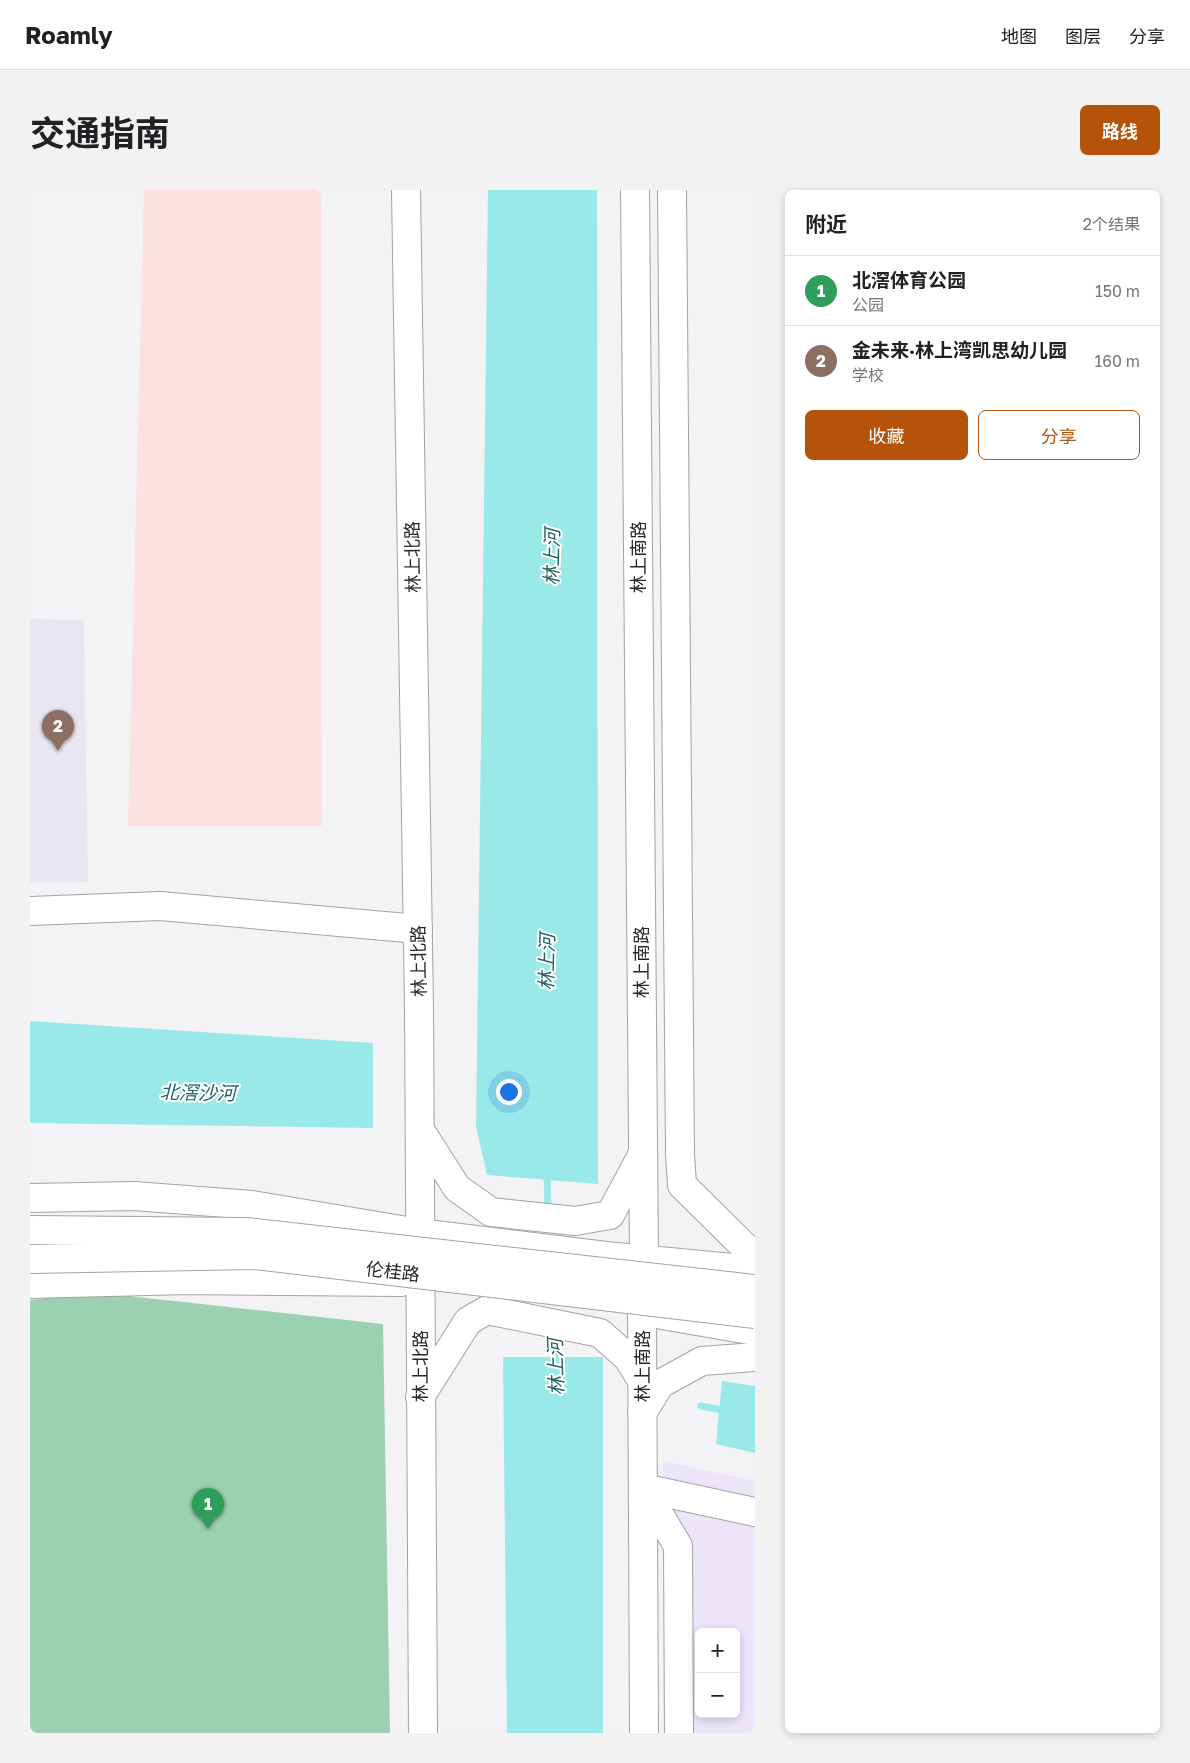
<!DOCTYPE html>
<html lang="zh">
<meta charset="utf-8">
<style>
body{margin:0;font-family:"Golos Text","Noto Sans SC",sans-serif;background:#f2f2f2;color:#202124}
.controls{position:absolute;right:15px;bottom:15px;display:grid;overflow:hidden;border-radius:8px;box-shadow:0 2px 8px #0003}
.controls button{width:45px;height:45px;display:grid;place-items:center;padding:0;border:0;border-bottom:1px solid #e0e0e0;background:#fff;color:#202124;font:25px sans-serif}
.you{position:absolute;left:478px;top:901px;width:18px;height:18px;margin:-12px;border:4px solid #fff;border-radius:50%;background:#1a73e8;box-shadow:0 0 0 8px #1a73e833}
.badge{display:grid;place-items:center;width:32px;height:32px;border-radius:50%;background:#b45309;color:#fff;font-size:16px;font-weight:700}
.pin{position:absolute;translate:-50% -41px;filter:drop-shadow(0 1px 2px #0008)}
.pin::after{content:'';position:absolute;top:26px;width:18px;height:15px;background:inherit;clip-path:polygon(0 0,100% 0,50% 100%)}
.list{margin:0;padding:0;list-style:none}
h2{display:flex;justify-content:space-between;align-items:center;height:65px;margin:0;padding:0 20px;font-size:21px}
h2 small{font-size:16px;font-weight:400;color:#757577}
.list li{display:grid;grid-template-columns:32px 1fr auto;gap:15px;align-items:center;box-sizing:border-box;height:70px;padding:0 20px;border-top:1px solid #e0e0e0}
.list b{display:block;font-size:19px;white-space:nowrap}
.list p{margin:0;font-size:16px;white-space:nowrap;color:#757577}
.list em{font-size:16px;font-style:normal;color:#757577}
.actions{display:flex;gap:10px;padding:15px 20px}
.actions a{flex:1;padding:11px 0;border:1px solid #b45309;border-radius:8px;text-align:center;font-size:18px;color:#b45309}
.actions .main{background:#b45309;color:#fff}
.map{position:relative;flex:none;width:725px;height:1543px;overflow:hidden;border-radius:8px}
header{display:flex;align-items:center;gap:30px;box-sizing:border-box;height:70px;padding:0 25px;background:#fff;border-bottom:1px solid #e0e0e0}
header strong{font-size:24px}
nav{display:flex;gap:28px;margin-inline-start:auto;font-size:18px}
.intro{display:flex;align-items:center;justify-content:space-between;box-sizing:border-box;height:120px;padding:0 30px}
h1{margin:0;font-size:35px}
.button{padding:12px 22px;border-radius:8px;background:#b45309;color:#fff;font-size:18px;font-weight:700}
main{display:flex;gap:30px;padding:0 30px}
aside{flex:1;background:#fff;border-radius:8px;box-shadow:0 2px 8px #0003}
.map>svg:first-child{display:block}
</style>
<header>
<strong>Roamly</strong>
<nav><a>地图</a><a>图层</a><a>分享</a></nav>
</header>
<div class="intro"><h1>交通指南</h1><a class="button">路线</a></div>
<main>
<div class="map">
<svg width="725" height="1543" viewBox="0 0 725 1543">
<rect width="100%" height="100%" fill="#f3f2f5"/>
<polygon fill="#fce1e2" points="114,0 287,0 291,7 292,636 98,636"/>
<path fill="#ece5fa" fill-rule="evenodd" d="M633,1271L725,1291V1543H637ZM669,1442H706V1524H669Z"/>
<polygon fill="#e8e6f1" points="0,429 54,430 58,692 0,693"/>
<polygon fill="#9bd0b1" points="61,1102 353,1134 360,1543 0,1543 0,1110"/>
<g fill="#9ae9e9">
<polygon points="458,0 567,0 568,994 457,985 446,937"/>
<polygon points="0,831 343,853 343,938 0,933"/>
<polygon points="473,1167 573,1167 573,1543 477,1543"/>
<polygon points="692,1191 725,1196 725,1263 686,1254"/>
</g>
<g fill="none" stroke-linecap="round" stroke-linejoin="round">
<g stroke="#9ae9e9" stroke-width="7">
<polyline points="517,981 518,1023"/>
<polyline points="523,1139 525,1175"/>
<polyline points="671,1216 698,1221"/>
</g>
<g stroke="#a3a2a5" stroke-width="30">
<g id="minor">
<polyline points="0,721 130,716 388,739"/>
<polyline points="613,1298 725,1322"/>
</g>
</g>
<g stroke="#a3a2a5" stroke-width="30">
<g id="major">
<polyline points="376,0 389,818 393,1543"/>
<polyline points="605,0 614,1069 612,1122 614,1543"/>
<polyline points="642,0 650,964 652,995 725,1067"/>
<polyline points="390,940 427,998 461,1022 545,1031 580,1025 611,967"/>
<polyline points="0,1008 104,1006 222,1015 389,1043 576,1066 725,1080"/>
<polyline points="0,1094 157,1090 371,1092"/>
<polyline points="632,1125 725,1141"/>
<polyline points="390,1207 438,1131 457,1120 570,1143 598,1168 613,1192"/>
<polyline points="612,1223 630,1194 672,1171 725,1167"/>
<polyline points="614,1299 648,1356 649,1543"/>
</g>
</g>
<use href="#minor" stroke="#fff" stroke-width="28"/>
<use href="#major" stroke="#fff" stroke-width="28"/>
<g stroke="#a3a2a5" stroke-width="30" stroke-linecap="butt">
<g id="major-bridge">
<polyline points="0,1040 217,1042 725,1099"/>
<polyline points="0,1069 225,1065 725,1124"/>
</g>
</g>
<use href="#major-bridge" stroke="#fff" stroke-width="28"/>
</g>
<g text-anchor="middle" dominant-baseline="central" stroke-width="4" stroke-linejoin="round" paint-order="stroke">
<g font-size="18" fill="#272728" stroke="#fff">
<text transform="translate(382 367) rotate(-91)">林上北路</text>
<text transform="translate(608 367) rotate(-90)">林上南路</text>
<text transform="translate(388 771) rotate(-91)">林上北路</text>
<text transform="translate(611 772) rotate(-90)">林上南路</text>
<text transform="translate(363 1081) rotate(7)">伦桂路</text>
<text transform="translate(390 1176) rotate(-90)">林上北路</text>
<text transform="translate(612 1176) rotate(-90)">林上南路</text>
</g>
<g font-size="19" font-style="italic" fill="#206162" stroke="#fff">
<text transform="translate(521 367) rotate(-89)">林上河</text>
<text transform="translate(516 772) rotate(-89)">林上河</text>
<text transform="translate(168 902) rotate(1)">北滘沙河</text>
<text transform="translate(525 1177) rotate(-92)">林上河</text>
</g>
</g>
</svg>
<div class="controls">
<button>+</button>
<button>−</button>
</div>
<div class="you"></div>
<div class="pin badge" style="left:178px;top:1339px;background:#2e9e5b">1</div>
<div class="pin badge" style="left:28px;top:561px;background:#8d6e63">2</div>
</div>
<aside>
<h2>附近<small>2个结果</small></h2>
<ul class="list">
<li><span class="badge" style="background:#2e9e5b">1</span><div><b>北滘体育公园</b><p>公园</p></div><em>150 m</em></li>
<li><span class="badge" style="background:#8d6e63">2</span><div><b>金未来·林上湾凯思幼儿园</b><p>学校</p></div><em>160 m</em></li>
</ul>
<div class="actions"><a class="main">收藏</a><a>分享</a></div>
</aside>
</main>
